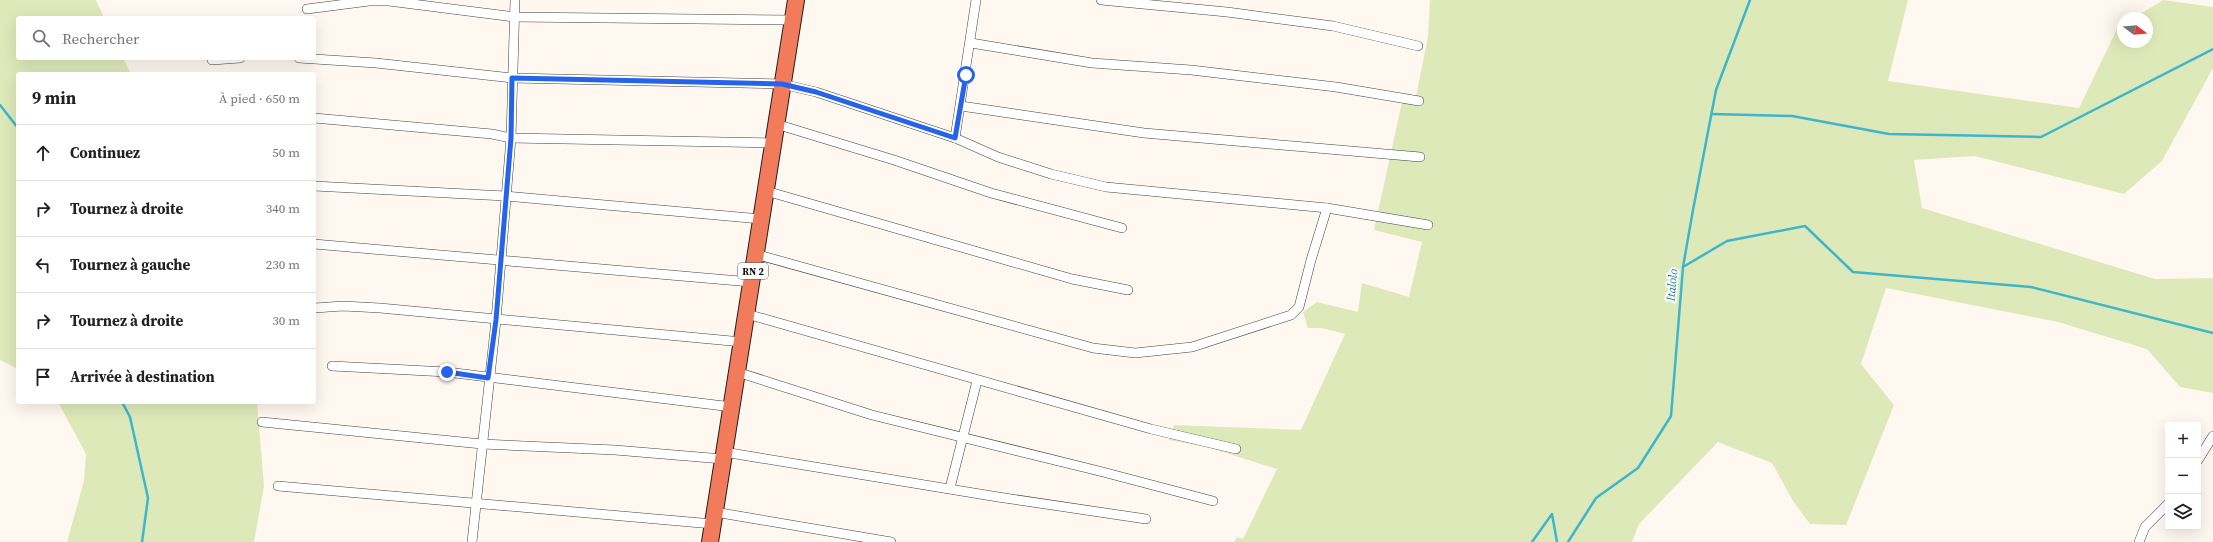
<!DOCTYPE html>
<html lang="fr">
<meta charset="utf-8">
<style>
body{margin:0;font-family:"Source Serif 4",serif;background:#f2f2f2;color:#202124}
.controls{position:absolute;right:12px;bottom:12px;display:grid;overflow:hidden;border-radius:4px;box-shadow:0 4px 16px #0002}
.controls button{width:36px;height:36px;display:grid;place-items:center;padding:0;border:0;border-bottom:1px solid #e0e0e0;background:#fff;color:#202124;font:20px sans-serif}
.compass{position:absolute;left:2117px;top:12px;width:36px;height:36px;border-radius:50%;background:#fff;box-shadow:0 4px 16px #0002;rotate:106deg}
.stop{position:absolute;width:12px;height:12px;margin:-9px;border:3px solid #2563eb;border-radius:50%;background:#fff}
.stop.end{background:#2563eb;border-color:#fff;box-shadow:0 1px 4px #0008}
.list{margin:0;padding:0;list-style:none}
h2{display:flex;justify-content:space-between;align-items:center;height:52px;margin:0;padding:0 16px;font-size:17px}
h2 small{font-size:13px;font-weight:400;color:#757577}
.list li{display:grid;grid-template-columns:26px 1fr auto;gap:12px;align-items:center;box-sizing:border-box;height:56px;padding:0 16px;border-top:1px solid #e0e0e0}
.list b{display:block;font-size:15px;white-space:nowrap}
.list em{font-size:13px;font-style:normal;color:#757577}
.icon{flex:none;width:22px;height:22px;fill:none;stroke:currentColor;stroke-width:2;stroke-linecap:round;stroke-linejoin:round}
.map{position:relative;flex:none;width:2213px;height:542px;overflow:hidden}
.search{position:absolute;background:#fff;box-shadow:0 4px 16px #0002;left:16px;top:16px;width:300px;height:44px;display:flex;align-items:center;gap:10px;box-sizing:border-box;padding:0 14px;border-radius:4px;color:#757577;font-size:15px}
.panel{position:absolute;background:#fff;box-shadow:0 4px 16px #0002;left:16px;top:72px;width:300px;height:332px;border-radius:4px}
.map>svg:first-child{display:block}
</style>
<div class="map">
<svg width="2213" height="542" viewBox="0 0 2213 542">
<rect width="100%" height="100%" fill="#fff8f0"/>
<g fill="#dee9ba">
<polygon points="0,0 96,0 104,18 18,18 18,58 123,58 131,74 18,74 18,369 0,360"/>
<polygon points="1430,0 1908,0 1888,81 2079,108 2117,29 2123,25 2123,42 2147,42 2147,18 2134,18 2163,0 2213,7 2213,68 2162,161 2124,194 1975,156 1914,160 1922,208 2155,279 2213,278 2213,393 2180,387 2147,349 2058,322 1886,288 1861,364 1894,405 1846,525 1810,524 1793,501 1772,463 1718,442 1639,524 1632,542 1234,542 1237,537 1243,539 1277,469 1207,447 1169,440 1174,425 1301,430 1345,334 1322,328 1308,328 1303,312 1317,302 1358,312 1362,283 1409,297 1422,242 1374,230 1402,102 1415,102 1428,36"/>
<polygon points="58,402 257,402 264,486 254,542 67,542 84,481 86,454"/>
</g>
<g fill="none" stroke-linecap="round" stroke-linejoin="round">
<g stroke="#3db6cc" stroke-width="2.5">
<polyline points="0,105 18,128"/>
<polyline points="1712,114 1792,116 1889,134 2041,137 2213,49"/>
<polyline points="1683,267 1727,241 1805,226 1853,272 2031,287 2213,333"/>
<polyline points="122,402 130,417 148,498 142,542"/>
<polyline points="1532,542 1552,514 1557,542"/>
<polyline points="1568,542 1596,498 1638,468 1671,416 1683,267 1693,210 1716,90 1750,0"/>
</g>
<g stroke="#424242" stroke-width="10">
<g id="street">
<polyline points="1101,0 1227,12 1333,26 1418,46"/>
<polyline points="307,9 369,1 389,1 515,17 794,20"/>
<polyline points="971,43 1092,63 1191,70 1336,87 1419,101"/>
<polyline points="299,58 376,63 512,78 782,84 816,92 955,138 998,157 1051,174 1106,187 1327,208 1428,225"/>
<polyline points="212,60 240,58"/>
<polyline points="961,106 1144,133 1420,157"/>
<polyline points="314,118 492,134 511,138 772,143"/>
<polyline points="776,124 894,160 991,193 1122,228"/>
<polyline points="955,138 976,0"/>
<polyline points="314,186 505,196 761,219"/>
<polyline points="766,191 1072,279 1128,290"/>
<polyline points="314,244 751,282"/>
<polyline points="755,254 1093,348 1135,353 1192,347 1291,315 1299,307 1311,260 1327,208"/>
<polyline points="315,308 343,306 380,308 742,342"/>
<polyline points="747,314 1151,429 1236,449"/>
<polyline points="332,366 447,372 732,407"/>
<polyline points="737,372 872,415 1099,471 1213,501"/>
<polyline points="262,422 482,444 615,450 723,459"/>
<polyline points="724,452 998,497 1146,519"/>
<polyline points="2198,460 2213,436"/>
<polyline points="278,486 713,524"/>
<polyline points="950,488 977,381"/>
<polyline points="715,512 891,542"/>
<polyline points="472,542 496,320 511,138 515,0"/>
<polyline points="2139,542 2145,527 2168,504"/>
</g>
</g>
<g stroke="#202020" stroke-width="18">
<polyline id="highway" points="710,542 796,0"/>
</g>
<use href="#street" stroke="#fff" stroke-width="9"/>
<use href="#highway" stroke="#f27b5b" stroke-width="16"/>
</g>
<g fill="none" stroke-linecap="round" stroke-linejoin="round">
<polyline stroke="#2563eb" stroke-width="5" points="447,372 488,378 496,320 511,138 512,78 782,84 816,92 955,138 966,75"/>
</g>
<g text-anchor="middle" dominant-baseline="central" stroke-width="4" stroke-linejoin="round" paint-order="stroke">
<rect fill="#fff" stroke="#575757" stroke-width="1" x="738" y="263" width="30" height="16" rx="3"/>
<g font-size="10" font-weight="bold" fill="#0f0f0f">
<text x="753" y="271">RN 2</text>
</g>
<g font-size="12" font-style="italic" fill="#198098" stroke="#fff">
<text transform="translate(1672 285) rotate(-85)">Italolo</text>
</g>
</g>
</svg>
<div class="controls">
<button>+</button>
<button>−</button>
<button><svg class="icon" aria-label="layers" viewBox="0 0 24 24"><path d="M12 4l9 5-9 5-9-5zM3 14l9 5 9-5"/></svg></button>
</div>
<svg class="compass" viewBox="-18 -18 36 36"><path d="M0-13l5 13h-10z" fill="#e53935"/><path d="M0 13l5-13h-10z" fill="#757577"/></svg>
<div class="stop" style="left:966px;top:75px"></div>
<div class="stop end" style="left:447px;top:372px"></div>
<div class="search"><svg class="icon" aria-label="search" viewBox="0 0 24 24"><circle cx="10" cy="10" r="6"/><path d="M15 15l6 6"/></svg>Rechercher</div>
<section class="panel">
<h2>9 min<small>À pied · 650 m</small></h2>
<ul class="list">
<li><svg class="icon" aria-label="ahead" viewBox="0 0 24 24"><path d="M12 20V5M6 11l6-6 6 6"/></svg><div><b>Continuez</b></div><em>50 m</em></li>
<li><svg class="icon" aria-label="right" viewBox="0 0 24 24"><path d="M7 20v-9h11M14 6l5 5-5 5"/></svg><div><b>Tournez à droite</b></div><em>340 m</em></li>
<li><svg class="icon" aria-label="left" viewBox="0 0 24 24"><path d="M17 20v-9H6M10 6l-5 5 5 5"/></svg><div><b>Tournez à gauche</b></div><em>230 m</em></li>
<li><svg class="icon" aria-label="right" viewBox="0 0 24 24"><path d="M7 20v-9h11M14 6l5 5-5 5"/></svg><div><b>Tournez à droite</b></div><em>30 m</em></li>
<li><svg class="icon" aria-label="arrive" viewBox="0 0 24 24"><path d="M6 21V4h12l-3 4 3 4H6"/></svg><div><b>Arrivée à destination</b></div></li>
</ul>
</section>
</div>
